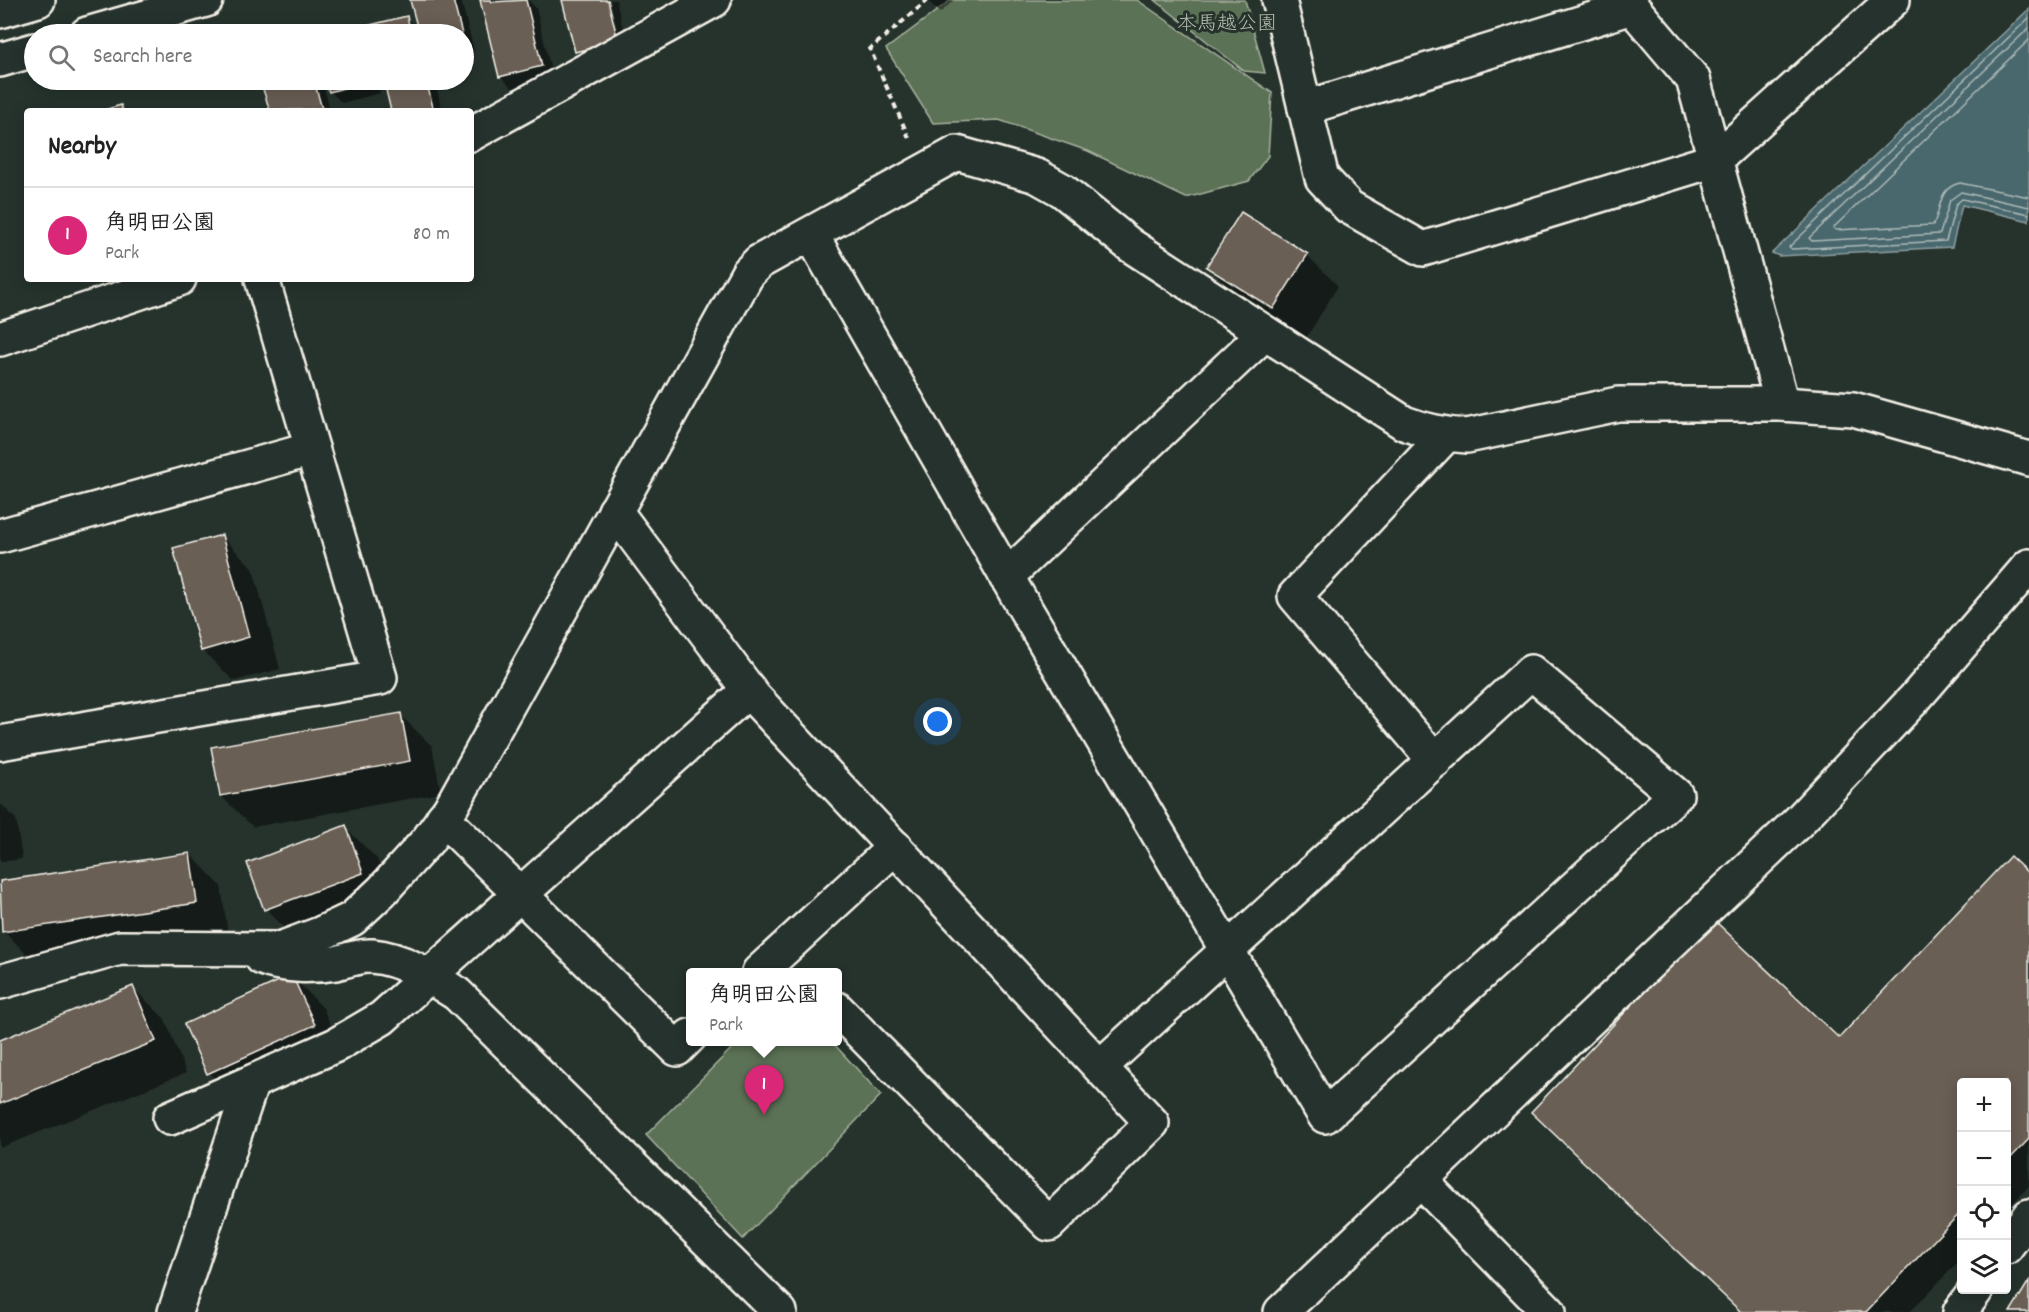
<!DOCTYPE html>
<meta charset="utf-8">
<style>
body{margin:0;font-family:Dekko,"Klee One",sans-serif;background:#f6f6f6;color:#222}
.controls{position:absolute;right:18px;bottom:18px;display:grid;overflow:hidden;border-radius:6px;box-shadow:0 3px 15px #0003}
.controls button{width:54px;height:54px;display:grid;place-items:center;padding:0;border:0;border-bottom:2px solid #e0e0e0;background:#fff;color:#222;font:30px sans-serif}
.you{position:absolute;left:938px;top:722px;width:21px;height:21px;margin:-15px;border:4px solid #fff;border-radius:50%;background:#1a73e8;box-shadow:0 0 0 9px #1a73e833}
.badge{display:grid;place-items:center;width:39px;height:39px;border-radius:50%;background:#db2777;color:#fff;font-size:20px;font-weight:700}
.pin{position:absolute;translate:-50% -50px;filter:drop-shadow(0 2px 3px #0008)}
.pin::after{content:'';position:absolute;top:32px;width:21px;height:18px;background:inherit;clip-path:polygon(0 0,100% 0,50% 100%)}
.popup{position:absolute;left:686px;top:968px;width:156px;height:78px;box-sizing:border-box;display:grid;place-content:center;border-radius:6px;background:#fff;filter:drop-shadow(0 2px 4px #0005);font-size:20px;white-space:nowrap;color:#767676}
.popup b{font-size:22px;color:#222}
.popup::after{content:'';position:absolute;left:50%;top:100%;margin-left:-12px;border:12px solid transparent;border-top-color:#fff}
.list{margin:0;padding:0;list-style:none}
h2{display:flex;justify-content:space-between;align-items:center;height:78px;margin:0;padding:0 24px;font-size:26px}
h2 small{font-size:20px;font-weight:400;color:#767676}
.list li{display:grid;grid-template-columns:39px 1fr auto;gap:18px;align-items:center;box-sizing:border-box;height:96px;padding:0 24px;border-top:2px solid #e0e0e0}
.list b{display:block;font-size:22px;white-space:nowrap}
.list p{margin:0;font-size:20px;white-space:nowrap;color:#767676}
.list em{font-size:20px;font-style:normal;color:#767676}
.icon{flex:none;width:33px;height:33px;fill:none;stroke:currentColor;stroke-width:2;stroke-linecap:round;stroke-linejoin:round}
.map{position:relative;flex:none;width:2029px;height:1312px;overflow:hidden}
.search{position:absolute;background:#fff;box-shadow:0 3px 15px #0003;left:24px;top:24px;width:450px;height:66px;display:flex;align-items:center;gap:15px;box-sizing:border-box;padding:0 21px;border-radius:33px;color:#767676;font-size:22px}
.panel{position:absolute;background:#fff;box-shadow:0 3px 15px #0003;left:24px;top:108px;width:450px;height:174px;border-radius:6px}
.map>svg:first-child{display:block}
</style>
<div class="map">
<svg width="2029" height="1312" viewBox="0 0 2029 1312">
<rect width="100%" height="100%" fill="#26332d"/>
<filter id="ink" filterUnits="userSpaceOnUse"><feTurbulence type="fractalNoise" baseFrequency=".0167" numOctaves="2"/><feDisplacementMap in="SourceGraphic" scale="12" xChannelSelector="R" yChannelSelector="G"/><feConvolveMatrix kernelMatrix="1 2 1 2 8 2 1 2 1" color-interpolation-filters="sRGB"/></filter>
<g filter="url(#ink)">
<g fill="#5c7256" stroke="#a8b29f" stroke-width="1.5">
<polygon points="951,0 1137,0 1272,93 1268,156 1249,181 1186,198 1088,151 999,120 933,123 886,49"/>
<polygon points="1155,0 1245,0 1265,73 1244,71"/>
<polygon points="738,1042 832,1042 881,1095 743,1239 646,1135"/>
</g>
<polygon fill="#48676e" stroke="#8d9e9f" stroke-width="1.5" points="2029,9 2029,221 1962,205 1952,247 1779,256 1772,253"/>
<g fill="#0007">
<polygon points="412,0 461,0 474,51 464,54 464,34 370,34 368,27 406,17 419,31"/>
<polygon points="481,0 528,0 536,8 553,78 512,88 500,76"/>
<polygon points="564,0 607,0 618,49 621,48 610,0 616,0 629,53 588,63 576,51"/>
<polygon points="927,0 954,0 940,13"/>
<polygon points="262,80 321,80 329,105 309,111 271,111"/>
<polygon points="327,80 377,80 380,93 342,103 330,91"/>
<polygon points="382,80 431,80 429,81 437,89 442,111 392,111 389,87"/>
<polygon points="1307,255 1338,286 1305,340 1239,299 1208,267"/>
<polygon points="221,536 253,568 280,669 234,681 202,650"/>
<polygon points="400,715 432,746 441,793 253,827 221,796"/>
<polygon points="0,803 16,819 22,859 0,862"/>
<polygon points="345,827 377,859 394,904 297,941 266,909"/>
<polygon points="190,854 221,886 228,934 35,962 3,931 0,882"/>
<polygon points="2029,876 2029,1186 2006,1210 2006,1082 1962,1082 1962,1258 1910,1312 1742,1312 1839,1040"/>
<polygon points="292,976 323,1008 345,1057 240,1105 209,1073 186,1024"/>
<polygon points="133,988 165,1019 186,1073 0,1148 0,1042"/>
</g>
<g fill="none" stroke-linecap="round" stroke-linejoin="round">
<g stroke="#afbab7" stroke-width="1.5">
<polyline points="2029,18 1789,247 1792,249 1946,241 1956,204 1962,199 2029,214"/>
<polyline points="2029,28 1809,238 1812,241 1940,234 1950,200 1961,192 2029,207"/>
<path d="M2029,40L1833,228L1836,230L1933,225C1942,209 1937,188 1960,183L2029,197"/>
</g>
</g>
<g fill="#6a5f55" stroke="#f4f1e8" stroke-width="1.5">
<polygon points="410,0 453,0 462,34 419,34"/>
<polygon points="480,0 491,0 492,2 526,0 542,66 499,77"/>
<polygon points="562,0 608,0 618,41 575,52"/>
<polygon points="407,16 411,34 368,34 366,26"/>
<polygon points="355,28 357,34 330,34"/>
<polygon points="299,29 300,34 280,34"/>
<polygon points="260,80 314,80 322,109 270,111"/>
<polygon points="325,80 369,80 369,81 329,92"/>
<polygon points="410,80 426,80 434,111 391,111 385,86"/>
<polygon points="121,105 123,111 101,111"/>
<polygon points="1241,212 1308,254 1273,309 1206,267"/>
<polygon points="222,535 249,637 201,651 173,548"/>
<polygon points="401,713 410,761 220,796 211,747"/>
<polygon points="346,825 363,873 264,910 247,863"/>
<polygon points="190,853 197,903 2,932 0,881"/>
<polygon points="2010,856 2029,874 2029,1139 2006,1163 2006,1082 1962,1082 1962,1211 1866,1312 1741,1312 1531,1112 1713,919 1839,1038"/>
<polygon points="292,975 315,1025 207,1074 184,1024"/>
<polygon points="133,986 156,1041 0,1104 0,1040"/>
<polygon points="2029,1281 2029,1312 2010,1312"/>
</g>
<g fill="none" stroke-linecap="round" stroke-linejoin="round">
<g stroke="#f4f1e8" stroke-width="38">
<g id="minor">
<polyline points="1279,0 1322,178 1349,207 1423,249 1715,160 1893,0"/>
<polyline points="1626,0 1693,79 1782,404"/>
<polyline points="0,11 38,0"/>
<polyline points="87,34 206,0"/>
<polyline points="0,60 34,50"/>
<polyline points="1305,108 1632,7"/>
<polyline points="471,134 714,0"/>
<polyline points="811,234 1020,600 1325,1116 1676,795 1531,672 1100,1067"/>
<polyline points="0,339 179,279"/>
<polyline points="615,511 754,697 1152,1123 1049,1224 837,1009"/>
<polyline points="0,536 312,449"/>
<polyline points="1006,577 1265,333"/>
<polyline points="0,743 380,678 262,279"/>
<polyline points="1435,761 1295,596 1446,435"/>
<polyline points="443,818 677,1049 690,1036"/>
<path d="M262,958C284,967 313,967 336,963C347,960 361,955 372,956C404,959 431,977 457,994L780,1312"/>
<polyline points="759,972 895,847"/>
<path d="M0,982L120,948L280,949L320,934L352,919L382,891L428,840L450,809L748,273L759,262L957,153L1037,176L1062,190L1130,245L1404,423C1425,431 1445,435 1467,436L1618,404H1782L1853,409L2029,459"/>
<polyline points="170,1118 336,1045 382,1018 749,690"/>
<polyline points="1420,1180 1549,1312"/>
<polyline points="2006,1247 2029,1216"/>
<polyline points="175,1312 251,1085"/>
<polyline points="1281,1312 1798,822 1915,698 2029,566"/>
<polyline points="1960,1312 1976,1290"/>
</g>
</g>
<polyline stroke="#f4f1e8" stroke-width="4" stroke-dasharray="6 4.5" stroke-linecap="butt" points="909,138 870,49 928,0"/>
<use href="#minor" stroke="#26332d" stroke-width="33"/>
</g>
</g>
<g text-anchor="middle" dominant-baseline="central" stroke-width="6" stroke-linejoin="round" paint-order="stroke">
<g font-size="20" fill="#b7beae" stroke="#26332d">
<text x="1227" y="25">本馬越公園</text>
</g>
</g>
</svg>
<div class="controls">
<button>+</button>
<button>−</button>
<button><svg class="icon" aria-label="locate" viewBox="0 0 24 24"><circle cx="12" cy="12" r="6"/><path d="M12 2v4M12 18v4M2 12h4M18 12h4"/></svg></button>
<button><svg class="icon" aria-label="layers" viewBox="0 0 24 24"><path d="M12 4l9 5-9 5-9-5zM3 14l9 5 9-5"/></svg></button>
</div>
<div class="you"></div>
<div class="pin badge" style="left:764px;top:1115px">1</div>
<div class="popup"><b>角明田公園</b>Park</div>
<div class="search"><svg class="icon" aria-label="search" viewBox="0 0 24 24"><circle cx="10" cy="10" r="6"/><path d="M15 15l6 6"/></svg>Search here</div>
<section class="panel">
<h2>Nearby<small></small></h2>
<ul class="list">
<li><span class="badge">1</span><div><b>角明田公園</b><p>Park</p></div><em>80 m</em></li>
</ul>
</section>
</div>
